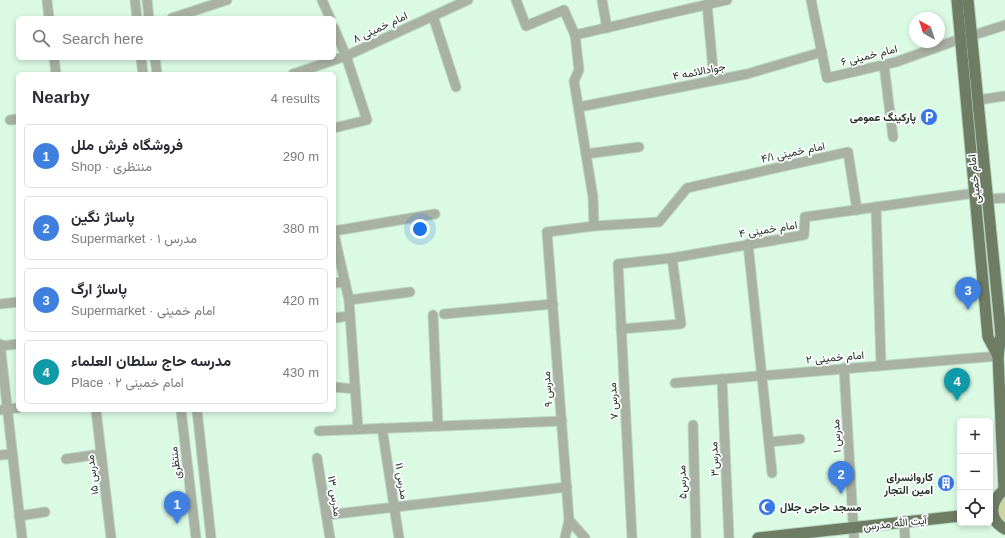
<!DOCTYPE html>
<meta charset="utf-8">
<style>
body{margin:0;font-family:Helvetica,Vazirmatn,sans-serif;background:#f7f7f7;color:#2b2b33}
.controls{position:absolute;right:12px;bottom:12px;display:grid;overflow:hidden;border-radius:6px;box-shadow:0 2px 6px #0003}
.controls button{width:36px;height:36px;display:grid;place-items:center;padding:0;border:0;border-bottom:1px solid #e1e1e2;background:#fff;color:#2b2b33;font:20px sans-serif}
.compass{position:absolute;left:909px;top:12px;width:36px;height:36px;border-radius:50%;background:#fff;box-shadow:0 2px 6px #0003;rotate:321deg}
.you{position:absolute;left:420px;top:229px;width:14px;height:14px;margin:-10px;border:3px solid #fff;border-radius:50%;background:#1a73e8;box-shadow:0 0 0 6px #1a73e833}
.badge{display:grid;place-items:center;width:26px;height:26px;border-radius:50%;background:#0f766e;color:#fff;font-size:13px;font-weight:700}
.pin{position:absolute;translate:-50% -33px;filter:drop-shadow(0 1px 2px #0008)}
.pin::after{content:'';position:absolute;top:21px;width:14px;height:12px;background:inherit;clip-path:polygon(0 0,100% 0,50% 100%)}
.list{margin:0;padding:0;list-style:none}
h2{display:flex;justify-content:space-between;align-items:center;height:52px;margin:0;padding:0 16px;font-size:17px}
h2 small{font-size:13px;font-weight:400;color:#7c7c81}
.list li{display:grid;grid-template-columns:26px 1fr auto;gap:12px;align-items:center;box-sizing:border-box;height:64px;margin:0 8px 8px;padding:0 8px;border:1px solid #e1e1e2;border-radius:6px}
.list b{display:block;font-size:15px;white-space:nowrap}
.list p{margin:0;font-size:13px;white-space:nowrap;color:#7c7c81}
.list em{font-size:13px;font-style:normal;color:#7c7c81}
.icon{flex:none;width:22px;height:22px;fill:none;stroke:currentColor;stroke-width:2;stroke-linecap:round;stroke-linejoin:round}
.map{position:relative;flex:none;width:1005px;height:538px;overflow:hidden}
.search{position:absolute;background:#fff;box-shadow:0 2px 6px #0003;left:16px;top:16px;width:320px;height:44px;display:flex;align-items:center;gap:10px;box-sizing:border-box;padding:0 14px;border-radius:6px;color:#7c7c81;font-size:15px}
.panel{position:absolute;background:#fff;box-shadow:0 2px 6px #0003;left:16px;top:72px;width:320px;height:340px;border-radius:6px}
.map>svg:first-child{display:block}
</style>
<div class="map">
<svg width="1005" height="538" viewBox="0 0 1005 538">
<rect width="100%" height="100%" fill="#dafae3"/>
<polygon fill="#d0d4a1" points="1005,494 1005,525 999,520 996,504"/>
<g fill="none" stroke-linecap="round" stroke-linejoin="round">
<g stroke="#b9d6c2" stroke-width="11">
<g id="minor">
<polyline points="47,0 49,18"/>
<polyline points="135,0 137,18"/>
<polyline points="147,0 149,18"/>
<polyline points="322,0 330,18"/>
<polyline points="516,0 526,26 564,10 575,35 579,70 574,81 593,197 594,226"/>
<polyline points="602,0 607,28"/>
<polyline points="811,0 827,78 896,62 960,39"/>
<polyline points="707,4 714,80"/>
<polyline points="433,16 456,87"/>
<polyline points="172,18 227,0"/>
<polyline points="334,28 346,56 367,120 334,128"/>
<polyline points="575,35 727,0"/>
<polyline points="971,36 1005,25"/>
<polyline points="54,58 56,74"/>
<polyline points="141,58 143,74"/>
<polyline points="155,58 157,74"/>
<polyline points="884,65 893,137"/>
<polyline points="293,74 346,56 468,0"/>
<polyline points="978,100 1005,96"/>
<polyline points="579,107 747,74 822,52"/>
<polyline points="10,120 18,119"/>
<polyline points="586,154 639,147"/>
<polyline points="987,199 1005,198"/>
<polyline points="876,207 881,365"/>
<polyline points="334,231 435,214"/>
<polyline points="334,234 349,300 358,429"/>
<polyline points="748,244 772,473"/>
<polyline points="334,283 345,282"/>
<polyline points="349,300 410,292"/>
<polyline points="0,304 18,302"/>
<polyline points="444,314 553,304"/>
<polyline points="433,315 438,426"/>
<polyline points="334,318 349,316"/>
<polyline points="621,329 681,324 672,258"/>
<polyline points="0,344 22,538"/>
<polyline points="0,346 18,344"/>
<polyline points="844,368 854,538"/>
<polyline points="722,379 729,538"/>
<polyline points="675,383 998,356"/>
<polyline points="334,387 355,389"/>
<polyline points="0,410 18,408"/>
<polyline points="96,410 111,538"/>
<polyline points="181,410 196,538"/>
<polyline points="197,410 211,538"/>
<polyline points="693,425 696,538"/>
<polyline points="382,428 399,538"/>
<polyline points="319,431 562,421"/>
<polyline points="769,442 800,439"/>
<polyline points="0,455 12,454"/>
<polyline points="317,458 330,538"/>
<polyline points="66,459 101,454"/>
<polyline points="327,515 567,487"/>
<polyline points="19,516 45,512"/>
<polyline points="904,522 905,538"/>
<polyline points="565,538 569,520"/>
<polyline points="585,538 569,520 547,232 594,226 659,222 687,188 848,152 857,210"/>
<polyline points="632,538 618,264 672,258 804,235 805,217 975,193"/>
</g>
</g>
<g stroke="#b9d6c2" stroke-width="13">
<g id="major">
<polyline points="957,0 988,337 998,356"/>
<polyline points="968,0 1001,335 998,356 1004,489"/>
<path d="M1005,489C991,500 987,519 1005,529"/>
<polyline points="758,538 960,516"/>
</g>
</g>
<use href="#minor" stroke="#a9b1a4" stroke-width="9"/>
<use href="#major" stroke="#6e7c64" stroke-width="11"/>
</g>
<defs>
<g id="parking-disc" transform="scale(0.9)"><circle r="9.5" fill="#3776e4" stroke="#fefefe"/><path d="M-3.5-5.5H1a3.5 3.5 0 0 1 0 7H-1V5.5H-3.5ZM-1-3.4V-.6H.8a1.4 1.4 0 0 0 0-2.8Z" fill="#fff"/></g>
<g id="building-disc" transform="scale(0.9)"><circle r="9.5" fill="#3776e4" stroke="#fefefe"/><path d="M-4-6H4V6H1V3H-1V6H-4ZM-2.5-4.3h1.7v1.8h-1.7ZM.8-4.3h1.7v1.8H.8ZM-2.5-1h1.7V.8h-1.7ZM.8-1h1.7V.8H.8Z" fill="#fff"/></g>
<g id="mosque-disc" transform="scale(0.9)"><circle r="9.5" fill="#3776e4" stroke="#fefefe"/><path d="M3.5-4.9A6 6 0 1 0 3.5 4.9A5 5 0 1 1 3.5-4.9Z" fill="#fff"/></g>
</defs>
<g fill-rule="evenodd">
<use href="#parking-disc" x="929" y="117"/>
<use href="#building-disc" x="946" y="483"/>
<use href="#mosque-disc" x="767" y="507"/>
</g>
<g text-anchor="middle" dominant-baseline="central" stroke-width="3.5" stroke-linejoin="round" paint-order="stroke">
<g font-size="11" fill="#253129" stroke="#fefefe">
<text transform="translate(380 27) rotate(-25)">امام خمینی ۸</text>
<text transform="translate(869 55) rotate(-14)">امام خمینی ۶</text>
<text transform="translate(699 71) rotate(-11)">جوادالائمه ۴</text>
<text transform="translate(793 152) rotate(-12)">امام خمینی ۴/۱</text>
<text transform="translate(974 179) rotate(-96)">امام خمینی</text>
<text transform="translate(768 229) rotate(-9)">امام خمینی ۴</text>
<text transform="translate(835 357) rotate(-5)">امام خمینی ۲</text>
<text transform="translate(547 389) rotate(-94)">مدرس ۹</text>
<text transform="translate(613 401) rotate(-93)">مدرس ۷</text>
<text transform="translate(836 436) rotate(-93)">مدرس ۱</text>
<text transform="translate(714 459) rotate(-92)">مدرس۳</text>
<text transform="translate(175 463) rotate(-97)">منتظری</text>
<text transform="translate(92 475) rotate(-97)">مدرس ۱۵</text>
<text transform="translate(402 481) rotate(81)">مدرس ۱۱</text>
<text transform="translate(682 482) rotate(-92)">مدرس۵</text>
<text transform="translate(335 496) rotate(81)">مدرس ۱۳</text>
<text transform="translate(895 523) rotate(-6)">آیت الله مدرس</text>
</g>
<g font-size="11" font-weight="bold" fill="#253129" stroke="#fefefe" text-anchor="end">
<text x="916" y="117">پارکینگ عمومی</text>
<text x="933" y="477">کاروانسرای<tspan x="933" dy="13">امین التجار</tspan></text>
<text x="780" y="507" text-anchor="start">مسجد حاجی جلال</text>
</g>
</g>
</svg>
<div class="controls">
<button>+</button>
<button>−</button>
<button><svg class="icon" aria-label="locate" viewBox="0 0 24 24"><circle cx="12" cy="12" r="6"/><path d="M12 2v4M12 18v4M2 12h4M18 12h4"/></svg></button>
</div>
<svg class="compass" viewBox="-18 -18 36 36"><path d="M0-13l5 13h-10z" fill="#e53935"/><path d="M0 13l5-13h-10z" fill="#7c7c81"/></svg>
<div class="you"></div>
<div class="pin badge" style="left:177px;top:524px;background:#3f7fe0">1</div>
<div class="pin badge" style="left:841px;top:494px;background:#3f7fe0">2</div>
<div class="pin badge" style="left:968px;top:310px;background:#3f7fe0">3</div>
<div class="pin badge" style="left:957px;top:401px;background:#0f9aa8">4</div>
<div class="search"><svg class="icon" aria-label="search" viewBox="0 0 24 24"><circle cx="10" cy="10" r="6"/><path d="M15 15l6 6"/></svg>Search here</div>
<section class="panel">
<h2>Nearby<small>4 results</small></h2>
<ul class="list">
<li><span class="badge" style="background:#3f7fe0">1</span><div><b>فروشگاه فرش ملل</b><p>Shop · منتظری</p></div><em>290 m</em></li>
<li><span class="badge" style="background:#3f7fe0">2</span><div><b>پاساژ نگین</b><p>Supermarket · مدرس ۱</p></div><em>380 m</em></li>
<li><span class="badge" style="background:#3f7fe0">3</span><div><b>پاساژ ارگ</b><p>Supermarket · امام خمینی</p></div><em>420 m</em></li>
<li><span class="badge" style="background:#0f9aa8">4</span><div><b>مدرسه حاج سلطان العلماء</b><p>Place · امام خمینی ۲</p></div><em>430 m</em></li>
</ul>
</section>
</div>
